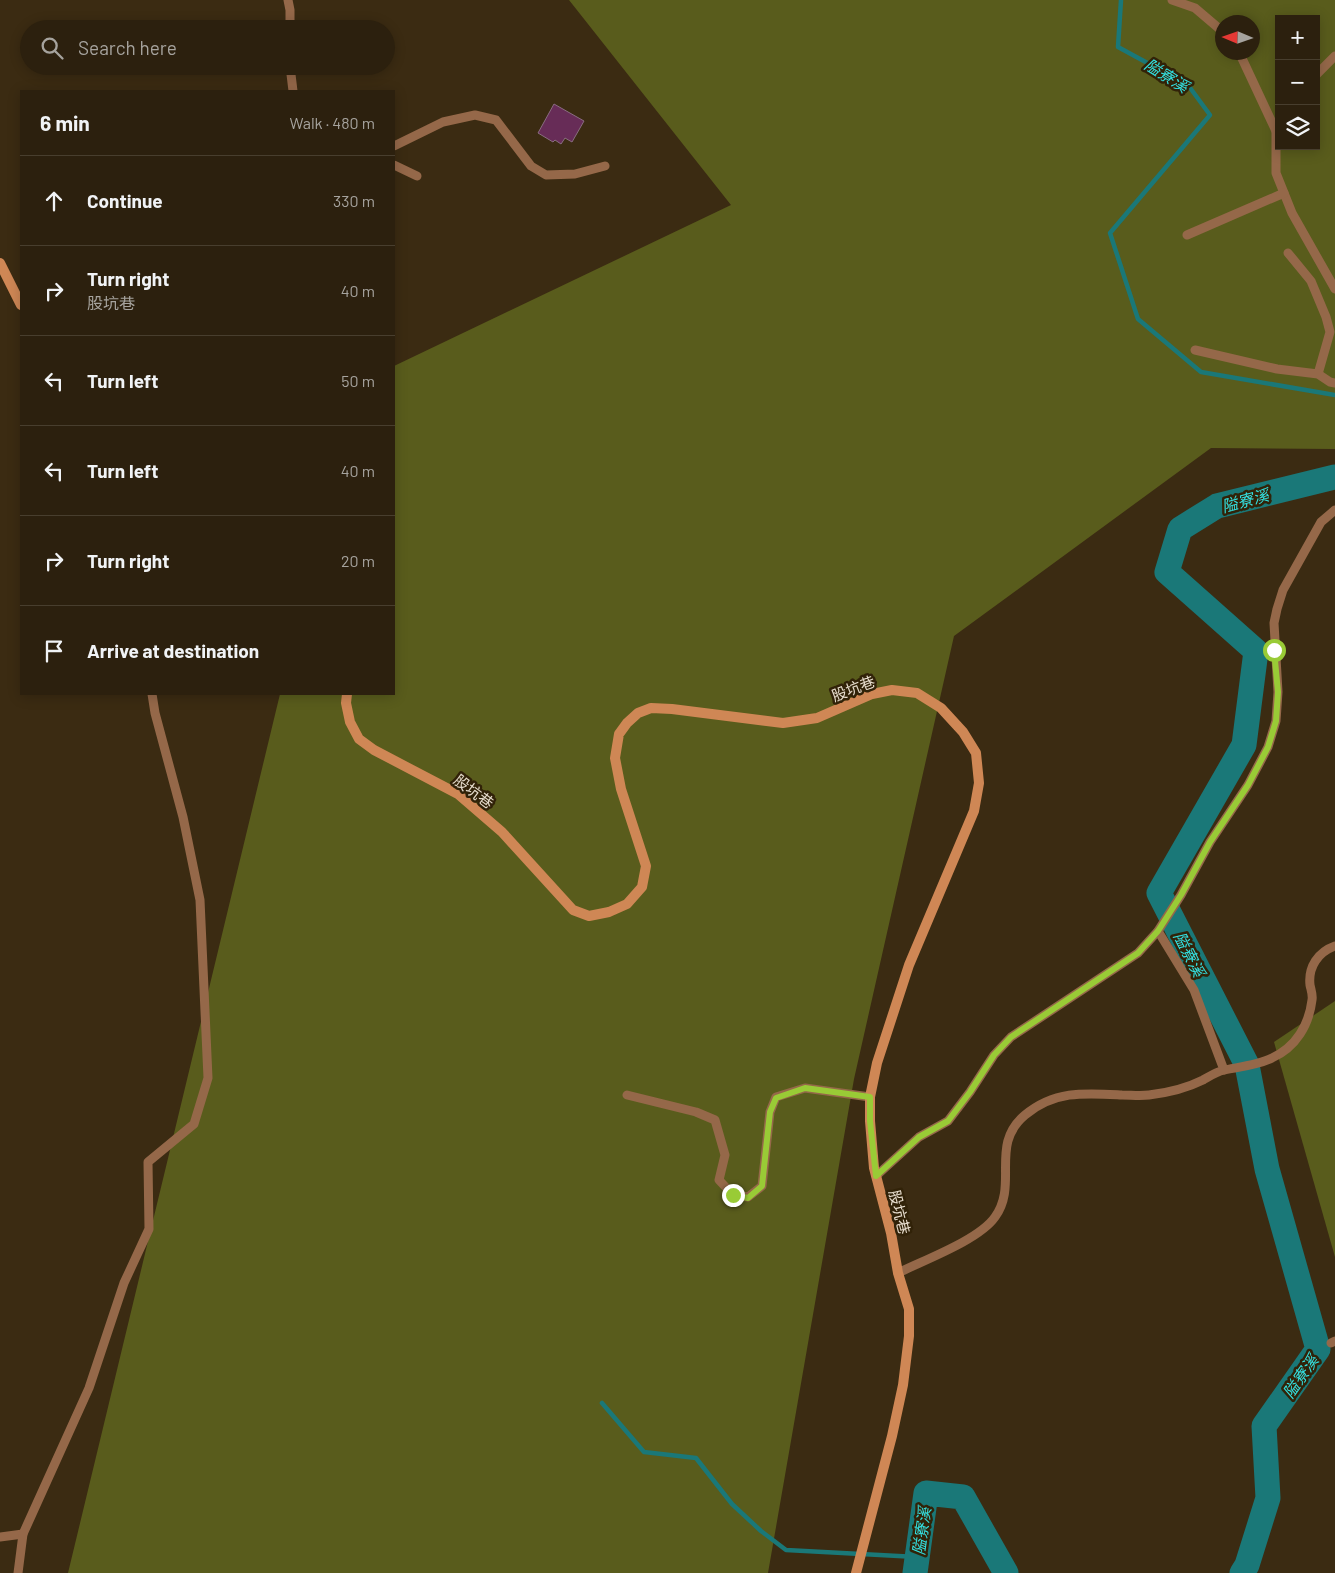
<!DOCTYPE html>
<meta charset="utf-8">
<style>
body{margin:0;font-family:Barlow,"Noto Sans TC",sans-serif;background:#342817;color:#f1f3f6}
.controls{position:absolute;right:15px;top:15px;display:grid;overflow:hidden;border-radius:0px;box-shadow:0 2px 12px #0003}
.controls button{width:45px;height:45px;display:grid;place-items:center;padding:0;border:0;border-bottom:1px solid #483e2e;background:#2c200e;color:#f1f3f6;font:25px sans-serif}
.compass{position:absolute;left:1215px;top:15px;width:45px;height:45px;border-radius:50%;background:#2c200e;box-shadow:0 2px 12px #0003;rotate:272deg}
.stop{position:absolute;width:15px;height:15px;margin:-11px;border:4px solid #99cb36;border-radius:50%;background:#fff}
.stop.end{background:#99cb36;border-color:#fff;box-shadow:0 1px 5px #0008}
.list{margin:0;padding:0;list-style:none}
h2{display:flex;justify-content:space-between;align-items:center;height:65px;margin:0;padding:0 20px;font-size:21px}
h2 small{font-size:16px;font-weight:400;color:#a6a39e}
.list li{display:grid;grid-template-columns:32px 1fr auto;gap:15px;align-items:center;box-sizing:border-box;height:90px;padding:0 20px;border-top:1px solid #483e2e}
.list b{display:block;font-size:19px;white-space:nowrap}
.list p{margin:0;font-size:16px;white-space:nowrap;color:#a6a39e}
.list em{font-size:16px;font-style:normal;color:#a6a39e}
.icon{flex:none;width:28px;height:28px;fill:none;stroke:currentColor;stroke-width:2;stroke-linecap:round;stroke-linejoin:round}
.map{position:relative;flex:none;width:1335px;height:1573px;overflow:hidden}
.search{position:absolute;background:#2c200e;box-shadow:0 2px 12px #0003;left:20px;top:20px;width:375px;height:55px;display:flex;align-items:center;gap:12px;box-sizing:border-box;padding:0 18px;border-radius:28px;color:#a6a39e;font-size:19px}
.panel{position:absolute;background:#2c200e;box-shadow:0 2px 12px #0003;left:20px;top:90px;width:375px;height:605px;border-radius:0px}
.map>svg:first-child{display:block}
</style>
<div class="map">
<svg width="1335" height="1573" viewBox="0 0 1335 1573">
<rect width="100%" height="100%" fill="#3b2b12"/>
<g fill="#595c1c" fill-rule="evenodd">
<path d="M569,0H1335V449L1211,448L954,636L854,1079L768,1573H68L280,694H394V366L731,205ZM1279,19H1316V146H1279ZM1222,22H1252V52H1222Z"/>
<polygon points="1335,1001 1335,1257 1274,1042"/>
</g>
<g fill="none" stroke-linecap="round" stroke-linejoin="round">
<g stroke="#1a7878" stroke-width="4.5">
<polyline points="1121,0 1118,47 1188,85 1210,115 1110,233 1138,319 1201,372 1335,395"/>
<polyline points="602,1403 644,1452 696,1458 732,1504 761,1531 786,1550 917,1557"/>
</g>
<g stroke="#1a7878" stroke-width="25">
<polyline points="915,1573 926,1493 963,1497 1006,1573"/>
<polyline points="1242,1573 1247,1565 1268,1498 1264,1426 1318,1349 1267,1169 1247,1065 1159,893 1244,745 1256,651 1167,572 1180,529 1217,506 1335,477"/>
</g>
</g>
<polygon fill="#672c57" stroke="#896d80" points="554,104 584,121 572,142 565,138 561,144 555,140 553,142 538,133"/>
<g fill="none" stroke-linecap="round" stroke-linejoin="round">
<g stroke="#956849" stroke-width="9">
<polyline points="288,0 290,10 290,29"/>
<polyline points="1172,0 1195,8 1222,31"/>
<polyline points="1239,52 1276,131"/>
<polyline points="290,66 293,91"/>
<polyline points="1316,75 1335,56"/>
<polyline points="1279,127 1276,131 1276,173 1292,213 1335,289"/>
<polyline points="394,146 443,122 475,115 496,120 531,166 546,175 575,174 605,166"/>
<polyline points="394,165 417,176"/>
<polyline points="1187,235 1284,193"/>
<polyline points="1288,253 1311,281 1326,317 1330,332 1318,374"/>
<polyline points="1195,350 1277,369 1318,374 1330,382 1335,383"/>
<path d="M1224,1070C1239,1067 1258,1065 1272,1058C1296,1047 1309,1025 1312,1000C1313,995 1311,990 1310,985C1308,967 1318,952 1335,946"/>
<polyline points="627,1095 696,1112 715,1120 725,1155 719,1180 733,1195 748,1197 762,1186 770,1112 776,1097 805,1088 870,1097"/>
<polyline points="876,1176 919,1137 948,1121 970,1092 994,1055 1011,1037 1138,953 1158,931 1181,895 1210,842 1248,785 1268,747 1276,721 1278,692 1274,623 1277,609 1283,590 1321,522 1335,510"/>
<path d="M898,1273C924,1260 979,1240 995,1217C1019,1184 989,1145 1025,1115C1055,1090 1086,1093 1122,1095C1131,1095 1140,1096 1149,1095C1166,1093 1187,1088 1203,1080C1210,1076 1216,1072 1224,1070L1194,990L1158,931"/>
<polyline points="1331,1343 1335,1341"/>
<polyline points="0,1537 23,1534"/>
<polyline points="18,1573 23,1534 89,1388 124,1283 149,1229 148,1162 194,1124 208,1078 200,900 183,817 155,713 152,694"/>
</g>
<g stroke="#cf8755" stroke-width="10">
<polyline points="0,263 21,305"/>
<polyline points="347,694 346,703 350,722 359,739 374,750 458,794 502,832 573,910 589,916 609,912 627,904 642,887 646,866 621,789 615,758 619,734 627,723 638,713 651,708 672,709 783,723 817,718 872,694 892,690 917,693 941,708 963,732 976,753 979,783 974,811 909,965 877,1063 870,1097 870,1121 874,1168 891,1233 898,1273 909,1309 909,1336 903,1385 892,1436 856,1573"/>
</g>
</g>
<g fill="none" stroke-linecap="round" stroke-linejoin="round">
<polyline stroke="#99cb36" stroke-width="6" points="733,1195 748,1198 762,1186 770,1112 776,1098 805,1088 870,1097 870,1121 876,1176 919,1137 948,1121 970,1092 994,1055 1011,1037 1138,953 1158,931 1181,895 1210,842 1248,785 1268,747 1276,721 1278,692 1274,650"/>
</g>
<g text-anchor="middle" dominant-baseline="central" stroke-width="5" stroke-linejoin="round" paint-order="stroke">
<g font-size="15" fill="#e7ddce" stroke="#312208">
<text transform="translate(853 688) rotate(-21)">股坑巷</text>
<text transform="translate(474 791) rotate(37)">股坑巷</text>
<text transform="translate(900 1212) rotate(76)">股坑巷</text>
</g>
<g font-size="16" font-style="italic" fill="#33e0e1" stroke="#312208">
<text transform="translate(1167 75) rotate(32)">隘寮溪</text>
<text transform="translate(1245 500) rotate(-15)">隘寮溪</text>
<text transform="translate(1190 954) rotate(63)">隘寮溪</text>
<text transform="translate(1300 1376) rotate(-55)">隘寮溪</text>
<text transform="translate(921 1531) rotate(-82)">隘寮溪</text>
</g>
</g>
</svg>
<div class="controls">
<button>+</button>
<button>−</button>
<button><svg class="icon" aria-label="layers" viewBox="0 0 24 24"><path d="M12 4l9 5-9 5-9-5zM3 14l9 5 9-5"/></svg></button>
</div>
<svg class="compass" viewBox="-18 -18 36 36"><path d="M0-13l5 13h-10z" fill="#e53935"/><path d="M0 13l5-13h-10z" fill="#a6a39e"/></svg>
<div class="stop" style="left:1274px;top:650px"></div>
<div class="stop end" style="left:733px;top:1195px"></div>
<div class="search"><svg class="icon" aria-label="search" viewBox="0 0 24 24"><circle cx="10" cy="10" r="6"/><path d="M15 15l6 6"/></svg>Search here</div>
<section class="panel">
<h2>6 min<small>Walk · 480 m</small></h2>
<ul class="list">
<li><svg class="icon" aria-label="ahead" viewBox="0 0 24 24"><path d="M12 20V5M6 11l6-6 6 6"/></svg><div><b>Continue</b></div><em>330 m</em></li>
<li><svg class="icon" aria-label="right" viewBox="0 0 24 24"><path d="M7 20v-9h11M14 6l5 5-5 5"/></svg><div><b>Turn right</b><p>股坑巷</p></div><em>40 m</em></li>
<li><svg class="icon" aria-label="left" viewBox="0 0 24 24"><path d="M17 20v-9H6M10 6l-5 5 5 5"/></svg><div><b>Turn left</b></div><em>50 m</em></li>
<li><svg class="icon" aria-label="left" viewBox="0 0 24 24"><path d="M17 20v-9H6M10 6l-5 5 5 5"/></svg><div><b>Turn left</b></div><em>40 m</em></li>
<li><svg class="icon" aria-label="right" viewBox="0 0 24 24"><path d="M7 20v-9h11M14 6l5 5-5 5"/></svg><div><b>Turn right</b></div><em>20 m</em></li>
<li><svg class="icon" aria-label="arrive" viewBox="0 0 24 24"><path d="M6 21V4h12l-3 4 3 4H6"/></svg><div><b>Arrive at destination</b></div></li>
</ul>
</section>
</div>
